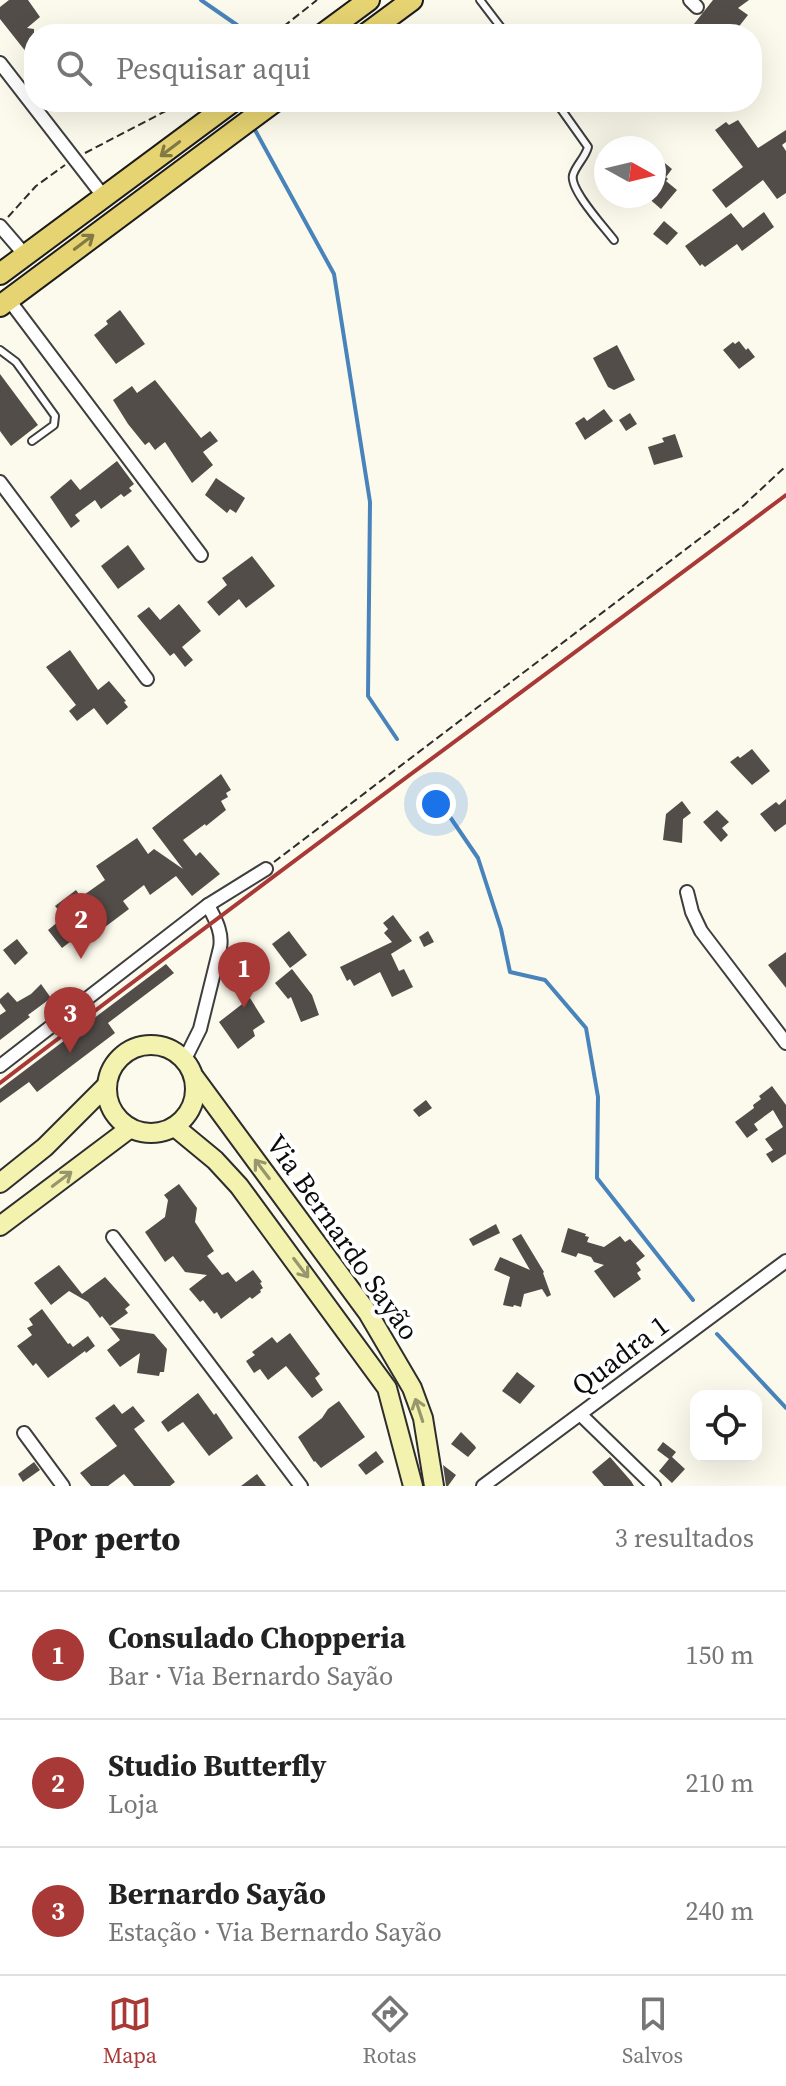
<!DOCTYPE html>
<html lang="pt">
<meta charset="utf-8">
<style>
body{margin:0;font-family:"Source Serif 4",serif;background:#f6f6f6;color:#222}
.controls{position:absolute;right:24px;bottom:24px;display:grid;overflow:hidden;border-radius:16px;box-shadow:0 8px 32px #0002}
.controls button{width:72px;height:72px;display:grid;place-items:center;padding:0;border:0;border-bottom:2px solid #e0e0e0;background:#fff;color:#222;font:40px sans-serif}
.compass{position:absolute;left:594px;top:136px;width:72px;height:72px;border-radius:50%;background:#fff;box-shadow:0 8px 32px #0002;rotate:98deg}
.you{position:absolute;left:436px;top:804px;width:28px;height:28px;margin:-20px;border:6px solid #fff;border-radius:50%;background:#1a73e8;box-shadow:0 0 0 12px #1a73e833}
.badge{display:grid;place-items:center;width:52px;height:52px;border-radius:50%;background:#a83936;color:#fff;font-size:26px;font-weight:700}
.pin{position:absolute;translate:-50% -66px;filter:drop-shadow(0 2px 4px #0008)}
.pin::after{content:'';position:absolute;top:42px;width:28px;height:24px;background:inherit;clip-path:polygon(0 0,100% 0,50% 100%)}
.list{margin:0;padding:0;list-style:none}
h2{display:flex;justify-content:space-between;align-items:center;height:104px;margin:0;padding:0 32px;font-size:34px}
h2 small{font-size:26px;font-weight:400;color:#767676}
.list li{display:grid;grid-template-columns:52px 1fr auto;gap:24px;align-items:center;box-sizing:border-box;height:128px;padding:0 32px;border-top:2px solid #e0e0e0}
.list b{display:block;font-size:30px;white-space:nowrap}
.list p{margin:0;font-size:26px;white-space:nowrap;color:#767676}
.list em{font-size:26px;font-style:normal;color:#767676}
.icon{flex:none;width:44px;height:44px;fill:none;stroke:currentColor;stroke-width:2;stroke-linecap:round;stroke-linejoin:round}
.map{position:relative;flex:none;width:786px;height:1486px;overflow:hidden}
.search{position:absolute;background:#fff;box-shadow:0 8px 32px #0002;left:24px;right:24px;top:24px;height:88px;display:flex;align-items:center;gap:20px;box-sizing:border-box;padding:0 28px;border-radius:32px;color:#767676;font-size:30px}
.sheet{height:488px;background:#fff}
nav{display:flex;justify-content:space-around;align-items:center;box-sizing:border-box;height:112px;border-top:2px solid #e0e0e0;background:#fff;font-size:22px;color:#767676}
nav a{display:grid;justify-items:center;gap:4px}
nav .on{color:#a83936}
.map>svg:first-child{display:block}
</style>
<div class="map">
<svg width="786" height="1486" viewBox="0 0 786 1486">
<rect width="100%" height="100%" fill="#fcfaec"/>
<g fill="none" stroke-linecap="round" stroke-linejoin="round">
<g stroke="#4884bb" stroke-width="4">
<polyline points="201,0 237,25 233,34"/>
<polyline points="255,130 334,274 370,502 368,696 397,739"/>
<polyline points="433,792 478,858 501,929 510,972 545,980 586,1028 598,1097 597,1178 693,1300"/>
<polyline points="717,1334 786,1408"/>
</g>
</g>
<g fill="#524d49">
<polygon points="9,0 28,0 40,17 27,28 34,29 34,62 0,19 0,7"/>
<polygon points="713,0 749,0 738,8 748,15 733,34 686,34"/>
<polygon points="738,120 758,148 786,130 786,142 782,145 786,151 786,193 777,199 763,180 726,208 712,190 743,167 715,130 726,122 729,125"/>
<polygon points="654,154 672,169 666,177 668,179 666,181 677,190 661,209 646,196 654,196"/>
<polygon points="764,212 774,227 742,251 737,244 705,267 702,264 700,266 685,246 731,213 743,228"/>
<polygon points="664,221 678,233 667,245 653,234"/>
<polygon points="120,310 145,344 116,364 94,335 108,324 106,321"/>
<polygon points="739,341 746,350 748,348 755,357 739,369 723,350 733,342 735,344"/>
<polygon points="617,345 635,380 614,390 608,387 593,358"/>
<polygon points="0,374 38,425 11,446 0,431"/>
<polygon points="155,380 201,438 210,431 218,441 203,452 213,465 192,483 165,442 155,450 149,442 145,445 128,424 113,400 132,386 137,393"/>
<polygon points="604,409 613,421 585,440 575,423 584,417 587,421"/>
<polygon points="630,413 637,424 626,431 619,420"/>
<polygon points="675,434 683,457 654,465 648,447 664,442 662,438"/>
<polygon points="117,461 134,484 129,488 132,491 124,497 121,494 101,509 95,500 75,515 80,521 71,528 50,497 71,479 80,490"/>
<polygon points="216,478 245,498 236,513 230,509 227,513 205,495"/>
<polygon points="128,545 145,569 118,589 101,566"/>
<polygon points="252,556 275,586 246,608 239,599 219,616 207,602 227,585 222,578"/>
<polygon points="179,604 201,631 182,647 193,660 185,667 174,653 170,656 137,616 149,607 160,620"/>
<polygon points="70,650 98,690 109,681 126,701 124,702 128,707 107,725 94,708 77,721 69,711 76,705 46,667"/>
<polygon points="752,749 770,771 752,785 730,762 738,756 740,758"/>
<polygon points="221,774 231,790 226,793 228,797 221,801 226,810 206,826 205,824 183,840 196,856 200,852 220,874 192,896 176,876 150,895 144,885 123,901 129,909 85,942 79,935 62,948 48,930 64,917 55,906 76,890 81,897 105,880 96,866 137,838 148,854 154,849 183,869 152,828"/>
<polygon points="786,799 786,824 775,832 760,814 776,802 779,805"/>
<polygon points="682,801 691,813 683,819 682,843 663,840 666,814"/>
<polygon points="717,810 729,822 722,828 728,835 721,842 703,822"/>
<polygon points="393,915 412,941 391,954 399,971 404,969 413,987 392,997 380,972 354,986 350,979 347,981 340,967 392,942 384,933 388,929 383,923"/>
<polygon points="289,931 307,955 290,968 272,944"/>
<polygon points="428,931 434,942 424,947 419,937"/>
<polygon points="17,939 28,953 15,965 3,950"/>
<polygon points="786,952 786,988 768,965"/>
<polygon points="166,964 174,973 108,1023 115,1033 37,1092 29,1082 0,1103 0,1089"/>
<polygon points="292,969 312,995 319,1015 301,1022 291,997 288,999 275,983"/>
<polygon points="41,984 51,998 28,1015 30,1017 0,1040 0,1015 6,1011 0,1003 0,999 8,992 17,1002 31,994"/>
<polygon points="250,998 265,1022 253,1030 255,1036 238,1049 219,1022"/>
<polygon points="772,1086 786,1105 786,1154 772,1163 766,1154 773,1150 765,1139 783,1127 773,1110 754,1124 758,1130 747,1138 735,1122 754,1108 753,1105 761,1099 759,1096"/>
<polygon points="426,1100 432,1108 419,1117 413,1110"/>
<polygon points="179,1184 197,1208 195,1222 214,1251 207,1256 222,1275 228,1272 236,1282 253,1270 262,1282 260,1283 263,1288 260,1290 261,1292 252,1299 250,1297 221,1319 217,1312 214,1314 203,1300 200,1302 189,1289 207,1275 185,1272 173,1256 165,1262 145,1232 165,1217 168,1200 164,1195"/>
<polygon points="496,1224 500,1233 473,1246 469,1239"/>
<polygon points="568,1228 586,1234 585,1236 589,1237 587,1242 604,1247 620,1236 625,1242 630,1239 645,1256 636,1263 641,1270 637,1273 641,1279 614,1298 594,1271 604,1265 594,1262 591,1257 578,1253 576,1257 561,1252"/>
<polygon points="521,1234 544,1272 543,1273 551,1295 547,1297 542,1289 524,1294 521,1307 514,1305 513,1307 503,1305 510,1277 494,1270 500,1257 530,1270 512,1239"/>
<polygon points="59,1265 82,1294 105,1277 130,1305 125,1309 128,1313 110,1326 102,1316 100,1318 88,1302 69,1291 51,1305 34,1283"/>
<polygon points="42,1309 68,1344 70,1343 73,1347 88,1336 95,1346 86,1353 85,1351 48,1378 36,1363 33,1366 17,1346 32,1335 27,1328 33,1325 29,1319"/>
<polygon points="110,1327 154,1334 167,1349 164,1372 160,1372 159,1376 137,1373 140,1353 120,1367 107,1350 120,1340"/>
<polygon points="290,1333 320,1374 315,1378 323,1390 312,1398 286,1366 268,1380 260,1369 254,1373 246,1361 255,1355 252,1352 272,1337 277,1343"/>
<polygon points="517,1372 535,1386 520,1404 502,1391"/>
<polygon points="198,1393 214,1415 216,1413 233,1438 209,1456 183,1422 168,1432 161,1422"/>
<polygon points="339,1401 365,1437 321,1468 315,1461 314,1462 298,1437 322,1418 328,1409"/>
<polygon points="114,1404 122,1414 133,1406 145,1421 134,1429 175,1482 170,1486 134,1486 124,1474 108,1486 91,1486 80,1473 117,1446 95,1418"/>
<polygon points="461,1432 475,1446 476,1448 468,1457 451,1444"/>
<polygon points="663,1442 676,1452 672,1457 685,1469 672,1483 659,1471 669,1459 657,1450"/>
<polygon points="376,1451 384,1462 366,1475 358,1465"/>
<polygon points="610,1457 631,1481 634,1486 604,1486 592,1472"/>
<polygon points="34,1462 40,1470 23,1482 18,1474"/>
<polygon points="443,1465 456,1475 448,1486 446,1486"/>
<polygon points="257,1474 266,1486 241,1486"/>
</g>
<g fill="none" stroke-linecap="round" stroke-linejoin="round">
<g stroke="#3e3e3e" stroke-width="10">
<g id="lane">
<polyline points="480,0 506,34"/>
<path d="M556,102L588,147C585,158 576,165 573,175C569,189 604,227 614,240"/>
<polyline points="0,350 16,362 55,416 54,425 32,441"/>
</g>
</g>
<g stroke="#3e3e3e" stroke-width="16">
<g id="street">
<polyline points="690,0 697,7"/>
<polyline points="0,63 104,197"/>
<polyline points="0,226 25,255"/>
<polyline points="9,300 201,555"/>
<polyline points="0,482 147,679"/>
<polyline points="687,892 692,912 701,931 786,1043"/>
<path d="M185,1059L200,1029L220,948C223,932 215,919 208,905"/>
<polyline points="0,1066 208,905 266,869"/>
<polyline points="113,1237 301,1486"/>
<polyline points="581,1415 654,1486"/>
<polyline points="24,1433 63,1486"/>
<polyline points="483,1486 786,1261"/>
</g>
</g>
<g stroke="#2d2d2d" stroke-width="22">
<g id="secondary">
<circle cx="151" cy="1089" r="44"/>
<polyline points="195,1078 368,1313 412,1388 423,1418 434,1486"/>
<polyline points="175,1127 215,1160 239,1186 387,1388 413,1486"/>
<polyline points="0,1183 45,1147 106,1086"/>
<polyline points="0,1226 129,1129"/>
</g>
</g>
<g stroke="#1c1c1c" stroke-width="24">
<g id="primary">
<polyline points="323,34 369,0"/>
<polyline points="366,34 412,0"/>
<polyline points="0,274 232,102"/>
<polyline points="0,306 274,102"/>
</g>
</g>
<g stroke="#2d2d2d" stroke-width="2" stroke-dasharray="8 4" stroke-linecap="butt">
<polyline points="274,34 317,0"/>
<polyline points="85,153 183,102"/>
<polyline points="8,217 36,186 65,165"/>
<polyline points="274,862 744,505 786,466"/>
</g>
<use href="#lane" stroke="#fff" stroke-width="6"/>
<use href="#street" stroke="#fff" stroke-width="12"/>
<use href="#secondary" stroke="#f4f2af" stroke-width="18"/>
<use href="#primary" stroke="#e6d372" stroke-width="20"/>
<path stroke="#a83936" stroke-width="4" d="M0,1083C260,884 524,691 786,495"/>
</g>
<defs><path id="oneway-shaft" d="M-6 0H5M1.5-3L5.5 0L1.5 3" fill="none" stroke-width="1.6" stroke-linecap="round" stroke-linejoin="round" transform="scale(2)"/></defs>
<g stroke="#837944">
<use href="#oneway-shaft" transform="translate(170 149) rotate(143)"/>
<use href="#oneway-shaft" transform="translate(84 242) rotate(-37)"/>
</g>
<g stroke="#97966d">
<use href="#oneway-shaft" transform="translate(262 1169) rotate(-127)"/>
<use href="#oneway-shaft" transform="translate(62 1179) rotate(-37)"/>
<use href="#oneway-shaft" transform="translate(301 1268) rotate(53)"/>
<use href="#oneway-shaft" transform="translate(419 1410) rotate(-108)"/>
</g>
<g text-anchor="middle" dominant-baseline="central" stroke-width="8" stroke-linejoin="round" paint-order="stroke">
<g font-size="28" fill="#0b0b0b" stroke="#fff">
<text transform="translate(343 1237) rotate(55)">Via Bernardo Sayão</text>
<text transform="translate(620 1355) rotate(-37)">Quadra 1</text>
</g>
</g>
</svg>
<div class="controls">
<button><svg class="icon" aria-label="locate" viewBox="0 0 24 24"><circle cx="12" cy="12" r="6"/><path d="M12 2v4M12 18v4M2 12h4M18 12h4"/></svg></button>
</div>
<svg class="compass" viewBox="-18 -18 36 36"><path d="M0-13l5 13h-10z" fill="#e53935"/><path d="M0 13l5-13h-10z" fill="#767676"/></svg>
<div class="you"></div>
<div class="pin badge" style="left:244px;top:1008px">1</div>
<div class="pin badge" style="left:81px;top:959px">2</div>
<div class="pin badge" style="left:70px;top:1053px">3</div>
<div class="search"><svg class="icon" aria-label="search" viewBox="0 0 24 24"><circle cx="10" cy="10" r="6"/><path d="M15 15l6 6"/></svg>Pesquisar aqui</div>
</div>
<section class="sheet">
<h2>Por perto<small>3 resultados</small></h2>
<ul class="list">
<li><span class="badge">1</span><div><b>Consulado Chopperia</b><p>Bar · Via Bernardo Sayão</p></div><em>150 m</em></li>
<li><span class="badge">2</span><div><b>Studio Butterfly</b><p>Loja</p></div><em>210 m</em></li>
<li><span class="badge">3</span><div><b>Bernardo Sayão</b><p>Estação · Via Bernardo Sayão</p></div><em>240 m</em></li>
</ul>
</section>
<nav>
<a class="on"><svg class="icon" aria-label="map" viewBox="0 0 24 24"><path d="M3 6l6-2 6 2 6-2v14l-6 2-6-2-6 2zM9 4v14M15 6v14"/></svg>Mapa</a>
<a><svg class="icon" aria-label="directions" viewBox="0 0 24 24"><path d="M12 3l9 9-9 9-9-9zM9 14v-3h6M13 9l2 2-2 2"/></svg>Rotas</a>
<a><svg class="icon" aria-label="saved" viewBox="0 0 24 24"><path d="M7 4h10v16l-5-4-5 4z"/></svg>Salvos</a>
</nav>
